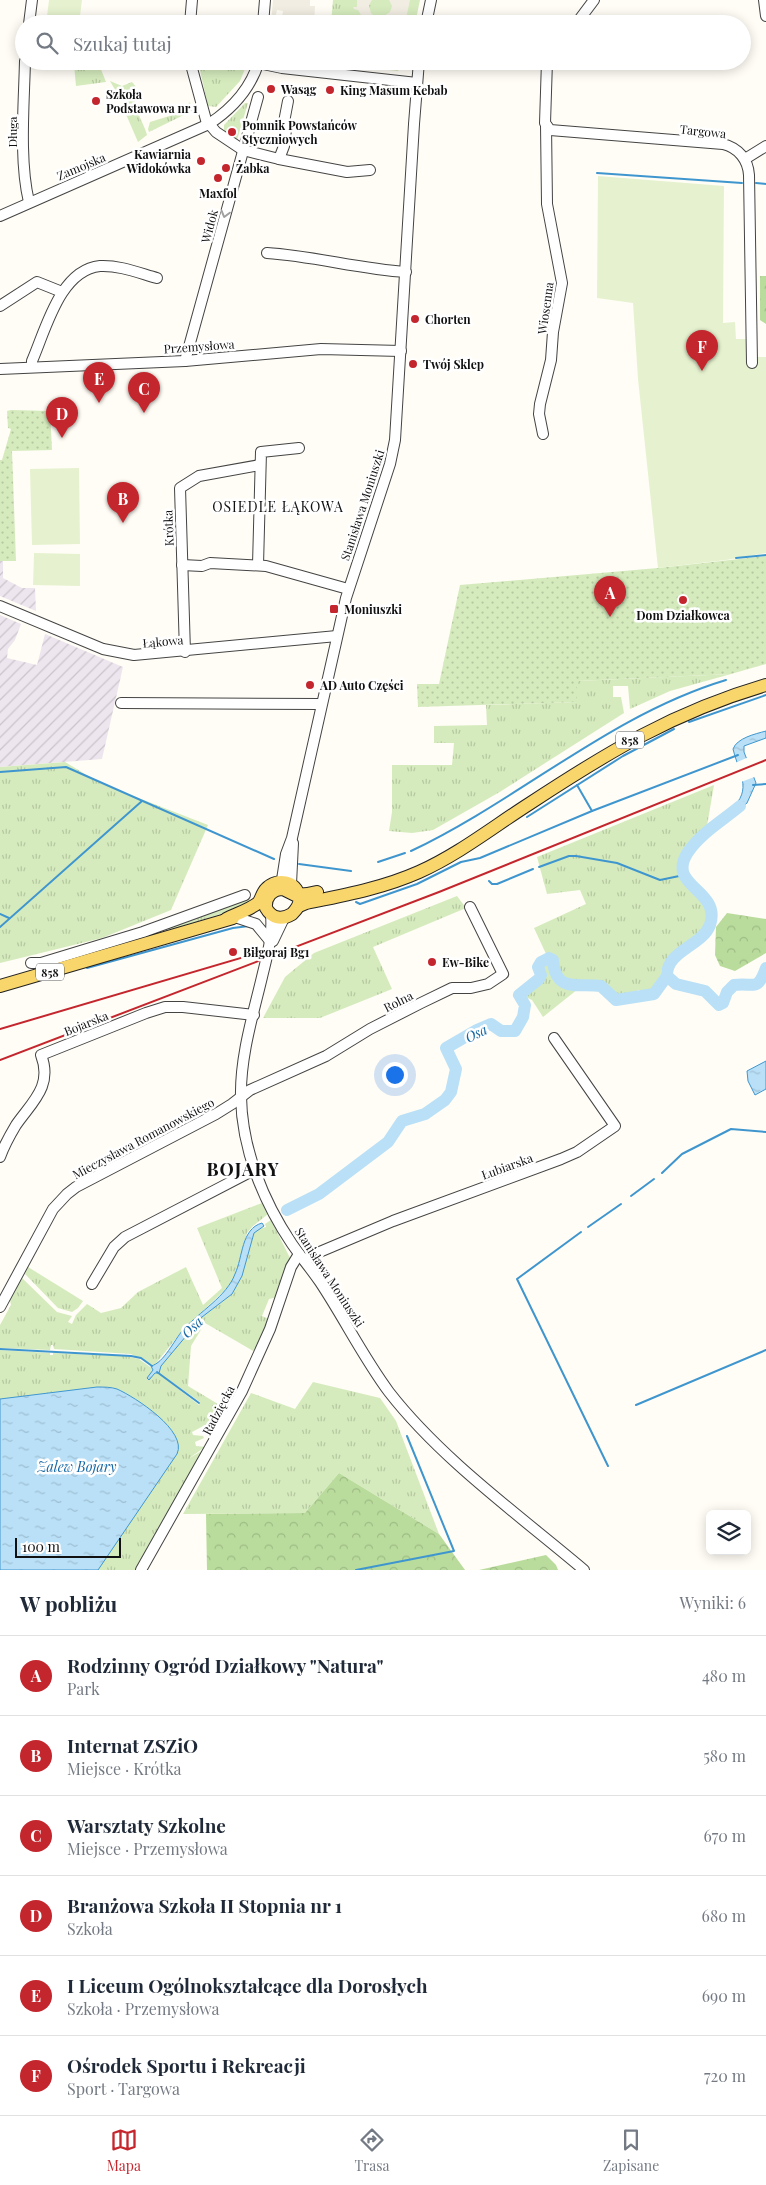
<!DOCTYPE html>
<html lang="pl">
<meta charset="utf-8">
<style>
body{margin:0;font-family:"Playfair Display",serif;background:#f2f2f3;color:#1f2937}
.controls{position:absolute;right:15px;bottom:15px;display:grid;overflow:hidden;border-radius:8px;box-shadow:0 2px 12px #0003}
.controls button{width:45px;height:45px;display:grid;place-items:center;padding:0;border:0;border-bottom:1px solid #e0e1e3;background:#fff;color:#1f2937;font:25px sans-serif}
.scale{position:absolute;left:15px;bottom:12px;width:106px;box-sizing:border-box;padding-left:5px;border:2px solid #111;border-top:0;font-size:14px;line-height:18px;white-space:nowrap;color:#111;-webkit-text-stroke:4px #fff;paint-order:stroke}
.you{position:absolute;left:394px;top:1074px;width:18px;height:18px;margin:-12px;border:4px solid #fff;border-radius:50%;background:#1a73e8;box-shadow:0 0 0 8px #1a73e833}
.badge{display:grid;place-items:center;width:32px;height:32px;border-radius:50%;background:#c4262e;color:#fff;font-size:16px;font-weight:700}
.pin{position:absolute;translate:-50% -41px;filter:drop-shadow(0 1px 2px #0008)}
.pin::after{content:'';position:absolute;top:26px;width:18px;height:15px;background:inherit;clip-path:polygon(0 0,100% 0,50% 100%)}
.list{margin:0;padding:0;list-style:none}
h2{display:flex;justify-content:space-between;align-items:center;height:65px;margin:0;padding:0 20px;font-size:21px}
h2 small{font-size:16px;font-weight:400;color:#747a83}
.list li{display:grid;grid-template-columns:32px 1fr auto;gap:15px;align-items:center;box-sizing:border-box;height:80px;padding:0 20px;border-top:1px solid #e0e1e3}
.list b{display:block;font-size:19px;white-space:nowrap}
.list p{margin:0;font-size:16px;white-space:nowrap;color:#747a83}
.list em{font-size:16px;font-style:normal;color:#747a83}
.icon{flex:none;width:28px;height:28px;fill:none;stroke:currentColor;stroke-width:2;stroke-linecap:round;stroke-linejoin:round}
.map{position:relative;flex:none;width:766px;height:1570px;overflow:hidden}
.search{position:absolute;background:#fff;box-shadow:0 2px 12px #0003;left:15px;right:15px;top:15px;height:55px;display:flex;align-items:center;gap:12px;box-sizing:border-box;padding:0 18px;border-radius:28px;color:#747a83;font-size:19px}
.sheet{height:545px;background:#fff}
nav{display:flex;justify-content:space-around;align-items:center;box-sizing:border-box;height:70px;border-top:1px solid #e0e1e3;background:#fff;font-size:14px;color:#747a83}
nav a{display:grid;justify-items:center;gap:2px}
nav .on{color:#c4262e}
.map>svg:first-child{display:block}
</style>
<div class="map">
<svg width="766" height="1570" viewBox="0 0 766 1570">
<defs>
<pattern id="industrial-furrows" width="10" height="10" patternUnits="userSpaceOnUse" patternTransform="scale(1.25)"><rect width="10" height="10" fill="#eee6ef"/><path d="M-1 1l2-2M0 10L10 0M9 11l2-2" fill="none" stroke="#cbc4cc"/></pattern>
<pattern id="grass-tufts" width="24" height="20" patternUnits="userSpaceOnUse" patternTransform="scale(1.25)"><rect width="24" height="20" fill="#d5ebbd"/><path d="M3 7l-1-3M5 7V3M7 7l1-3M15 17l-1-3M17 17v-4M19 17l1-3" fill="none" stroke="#b6c8a1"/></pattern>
<pattern id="forest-crowns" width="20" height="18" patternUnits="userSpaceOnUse" patternTransform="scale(1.25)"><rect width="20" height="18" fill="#b9dc9c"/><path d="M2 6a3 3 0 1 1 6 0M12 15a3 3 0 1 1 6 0" fill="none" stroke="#9ebc85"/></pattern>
<pattern id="garden-dots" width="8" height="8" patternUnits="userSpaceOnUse" patternTransform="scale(1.25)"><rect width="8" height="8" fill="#d5ebbd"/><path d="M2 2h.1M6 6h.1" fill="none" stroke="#b6c8a1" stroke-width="1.8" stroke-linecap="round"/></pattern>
<pattern id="water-ripples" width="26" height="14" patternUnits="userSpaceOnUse" patternTransform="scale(1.25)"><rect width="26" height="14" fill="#b9e0f7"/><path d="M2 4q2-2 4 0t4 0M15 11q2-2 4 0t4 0" fill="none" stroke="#9ebfd3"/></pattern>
</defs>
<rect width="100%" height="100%" fill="#fffdf5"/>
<g fill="url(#industrial-furrows)">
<polygon points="0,561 3,561 3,578 22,588 35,588 36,611 0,596"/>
<polygon points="0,615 21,624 15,640 8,649 7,658 37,665 45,634 123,667 102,759 0,767"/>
</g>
<g fill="url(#grass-tufts)">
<polygon points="333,0 420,0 415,24 331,24"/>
<path d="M198,61H229V63C235,65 239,63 247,64L240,81L216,107L208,106Z"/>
<polygon points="316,61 408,61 407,65 401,64 398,71 335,64 328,62 327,65 316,65"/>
<polygon points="98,62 106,82 76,86 74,65"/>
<path d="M110,81L122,86L132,82L137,88C129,104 143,120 147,135L138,142L125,112L123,95H118Z"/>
<polygon points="190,102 192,111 149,132 148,129 150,122 179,113"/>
<polygon points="245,103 248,103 237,140 224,131 224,125"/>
<polygon points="731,674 670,691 630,709 628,686 613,686 613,697 621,697 624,713 498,793 433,830 412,833 389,831 392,812 392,765 452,765 454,743 434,743 434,726 487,725 486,705 577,702 577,681"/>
<polygon points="65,762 100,783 208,825 171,910 102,938 0,963 0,767"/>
<path d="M714,785L707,826L686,849L678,873C684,889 704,894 708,911C713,933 676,948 665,963C656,976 667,989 644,995L641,990H638L635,996C618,1000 616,999 603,988V985H581L562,980L555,970L556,961L547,956L534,928L586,904L580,890L547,894L537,857Z"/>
<polygon points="457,896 466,908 373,947 392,989 320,1018 263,1018 285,977 314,953"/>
<polygon points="250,898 249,902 230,911 170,930 167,928"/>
<path d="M546,960L553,962C551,980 563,985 578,989L543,1017L532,1000L521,995L543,977L541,965Z"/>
<polygon points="262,1203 268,1214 253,1226 247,1233 236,1274 230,1285 182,1331 154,1366 131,1354 54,1349 53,1345 51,1345 50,1350 0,1348 0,1325 11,1305 10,1300 22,1278 57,1312 72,1316 68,1322 72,1324 76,1315 87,1304 101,1313 121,1308 138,1292 186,1267 203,1305 222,1288 197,1228"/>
<polygon points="271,1220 290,1258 278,1297 269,1299 262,1316 269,1319 255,1352 205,1323 191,1346 188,1386 228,1410 218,1428 212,1430 207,1424 192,1432 193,1435 203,1436 204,1438 195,1442 196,1446 205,1447 188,1459 203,1450 135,1570 0,1570 0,1350 50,1353 50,1355 53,1355 53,1353 125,1356 139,1359 153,1369 149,1379 155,1373 158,1373 199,1405 200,1402 159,1373 159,1368 202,1317 232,1294 242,1276 254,1233 258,1229 266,1227 265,1224"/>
<polygon points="28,1267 83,1301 78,1308 72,1312 58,1308 25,1274"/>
<polygon points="313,1382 380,1398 396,1421 439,1534 339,1473 305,1513 183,1514 251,1393 295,1409"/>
</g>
<g fill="url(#forest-crowns)">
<polygon points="760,276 766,276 766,324 760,320"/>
<polygon points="727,913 766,919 766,953 735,971 720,966 715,955 716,927"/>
<polygon points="339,1473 439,1534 465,1570 207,1570 206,1514 305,1513"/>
<polygon points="546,1555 556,1565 558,1570 479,1570"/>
</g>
<g fill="url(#garden-dots)">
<polygon points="11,410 50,411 52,450 12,451 16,561 0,561 0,460 2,460 11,429 8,428 7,411"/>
<polygon points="766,556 766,664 731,674 577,681 577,702 418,707 417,684 439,684 460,585 658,568"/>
</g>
<g fill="#e6f2cf">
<polygon points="49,0 82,0 79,24 46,24"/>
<polygon points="598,176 724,186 723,323 735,322 736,339 746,339 747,363 756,357 766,357 766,553 726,560 658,568 638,379 633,303 597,298"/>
<polygon points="79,468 80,544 32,545 30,469"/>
<polygon points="34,553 80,554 80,586 33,585"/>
</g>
<g fill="#f1ede2">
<polygon points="273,0 310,0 310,6 315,6 314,24 281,24 283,11 277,10 274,24 271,24"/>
<polygon points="357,0 372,0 369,5 371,13 375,17 381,18 390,12 392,6 389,0 410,0 405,24 366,24 358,10 354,9 353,7 357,7"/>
</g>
<g fill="url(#water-ripples)" stroke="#3f96cf">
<path d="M766,731V738L744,746V752L756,783L747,803L729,818L725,814C755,792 740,777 733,749C737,738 755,734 766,731Z"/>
<polygon points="766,1061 766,1089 755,1095 748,1081 747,1071"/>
<path d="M262,1223L264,1226L254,1233L242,1276L232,1294L202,1317L161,1366L159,1373H155L149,1380L147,1378L153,1370L151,1366C164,1363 174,1340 183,1330C199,1312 227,1296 235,1274C243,1257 241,1229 262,1223Z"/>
<path d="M97,1387C104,1387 111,1387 117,1389C135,1397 188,1431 177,1454L98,1570H0V1399Z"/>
</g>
<polygon fill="#fffdf5" points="749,757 757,776 741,782 735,763"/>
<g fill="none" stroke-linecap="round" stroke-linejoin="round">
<g stroke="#3f96cf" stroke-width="2">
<polyline points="597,173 742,183"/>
<polyline points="756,183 766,184"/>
<polyline points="736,558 766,555"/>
<polyline points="689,722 766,695"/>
<polyline points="0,772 66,767 274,859"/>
<polyline points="577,785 592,811"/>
<polyline points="753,785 766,784"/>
<polyline points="527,817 623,756 674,729"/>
<path d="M411,851C519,800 610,715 726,680"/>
<polyline points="378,862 405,853"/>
<polyline points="299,864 351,871"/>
<polyline points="539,867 569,856 576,856 617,863 660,880 684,875"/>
<polyline points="489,881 492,884 497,884 533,869"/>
<polyline points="356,902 360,904 417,884 461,862 480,858 592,811 738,755"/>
<polyline points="0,914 9,918"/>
<polyline points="0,927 142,801"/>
<polyline points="87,968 233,928 249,926"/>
<polyline points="662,1173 682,1154 731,1129 766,1132"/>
<polyline points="631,1196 654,1179"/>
<polyline points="588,1227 621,1204"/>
<polyline points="581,1232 517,1279 608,1466"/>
<polyline points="0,1349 131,1356 141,1358 152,1366"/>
<polyline points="157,1372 199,1403"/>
<polyline points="636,1405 766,1350"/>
<polyline points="356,1570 454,1551 407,1436"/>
</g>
<g stroke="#b9e0f7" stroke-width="12">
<path d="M740,806C722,821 701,833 688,852C665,887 722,889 710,925C702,946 666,951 667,976L676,984L705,991L719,1005L723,1003L727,992L734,985C754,982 757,993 766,968"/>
<path d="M287,1210L319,1194L388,1142L402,1121L425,1114L445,1100L451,1092L456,1069L446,1048L477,1030L491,1024L501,1031H515L523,1017L525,1005L519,995L539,979L541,975L538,967L541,962L549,958L553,960C555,993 578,983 601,986L616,1000L654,994L667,976"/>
</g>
<g stroke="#444" stroke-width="12">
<g id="minor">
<polyline points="764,0 766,16"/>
<polyline points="29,24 32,0"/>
<polyline points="190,24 192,0"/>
<polyline points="263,24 265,0"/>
<polyline points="426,24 431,0"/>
<polyline points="576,24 594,0"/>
<path d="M25,61C24,104 19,161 29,202"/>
<polyline points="190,61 206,120 216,132 243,150 279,159 347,172 370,170"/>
<path d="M547,61L545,123L550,130L723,144C739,148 748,160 749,175L752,363"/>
<polyline points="258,63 282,68 417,83"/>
<polyline points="279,159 284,146 286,130 284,122 288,101"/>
<polyline points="745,159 766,146"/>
<path d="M0,216L209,124C232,109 251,88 259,61"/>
<path d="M267,253C314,256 359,269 406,272"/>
<polyline points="0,306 37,282 62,292"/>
<polyline points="185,361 258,97"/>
<path d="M32,367V361C46,329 60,270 100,266C119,265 139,273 157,278"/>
<polyline points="0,369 185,361 321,349 401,351"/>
<polyline points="543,434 539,414 540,404 551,360 553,332 562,283 547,204 546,125"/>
<polyline points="182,565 202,566 210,563 266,566 348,589"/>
<polyline points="258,565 261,452 299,448"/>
<polyline points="0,606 103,649 134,655 337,636"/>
<polyline points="185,652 180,488 199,476 260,465"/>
<polyline points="121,703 321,704"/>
<polyline points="291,884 293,843"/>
<polyline points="278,889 281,886 286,854 292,838 346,598 390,464 395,440 414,124 419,61"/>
<path d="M271,915C273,936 267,956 262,977C253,1015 240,1057 241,1097C242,1149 263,1201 292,1244C301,1257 311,1269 320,1282C344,1318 363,1357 389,1392C441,1459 519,1515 584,1570"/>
<polyline points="235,917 256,924 270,941"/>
<polyline points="273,941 284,918"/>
<polyline points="31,963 41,963 143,932 245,895"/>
<path d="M0,1157C4,1146 10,1135 16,1125C32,1102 53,1086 41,1055L146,1013L165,1007H183L254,1015"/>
<polyline points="305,1261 310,1256 393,1221 561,1159 577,1152 615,1126 554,1038"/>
<polyline points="92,1284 114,1247 125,1237 254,1170"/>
<polyline points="0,1307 53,1209 67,1194 76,1187 216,1114 232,1104 250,1090 326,1056 370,1029 421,1003 452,988 471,988 488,984 503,974 470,907"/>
<polyline points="141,1570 242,1391 270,1329 291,1267 299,1254"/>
</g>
</g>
<g stroke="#222" stroke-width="14">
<g id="major">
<path d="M299,906L306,903C345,895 383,888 419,872C459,854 493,827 529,804C608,752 674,712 766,685"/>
<path d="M226,919C236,914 249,910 258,903C261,900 262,893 266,889C277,878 296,880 299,897C301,904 297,909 292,914C282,920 272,919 266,908C265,897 272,889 283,889L295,895C302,895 310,894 317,892"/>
<polyline points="0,986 233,918"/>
</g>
</g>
<use href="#minor" stroke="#fff" stroke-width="10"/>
<use href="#major" stroke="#f9d66b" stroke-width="12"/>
<g stroke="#c4262e" stroke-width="2">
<polyline points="0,1029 268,950"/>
<polyline points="0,1060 439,892 766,760"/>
</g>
</g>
<defs><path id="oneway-chevron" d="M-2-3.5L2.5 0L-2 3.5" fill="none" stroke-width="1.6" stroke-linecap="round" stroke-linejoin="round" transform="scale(1.25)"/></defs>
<use stroke="#a0a0a0" href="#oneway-chevron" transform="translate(225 214) rotate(105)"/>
<g fill="#c4262e" stroke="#fff" stroke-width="2">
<circle cx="271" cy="89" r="5"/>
<circle cx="330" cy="90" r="5"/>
<circle cx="96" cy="101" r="5"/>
<circle cx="232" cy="132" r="5"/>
<circle cx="201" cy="161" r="5"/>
<circle cx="226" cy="168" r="5"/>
<circle cx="218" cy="178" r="5"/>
<circle cx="415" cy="319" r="5"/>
<circle cx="413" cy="364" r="5"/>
<circle cx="683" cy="600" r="5"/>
<rect x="329" y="604" width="10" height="10" rx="2.5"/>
<circle cx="310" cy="685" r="5"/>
<circle cx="233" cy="952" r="5"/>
<circle cx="432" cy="962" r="5"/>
</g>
<g text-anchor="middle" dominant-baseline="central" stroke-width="5" stroke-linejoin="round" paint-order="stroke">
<g fill="#fff" stroke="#585858" stroke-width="1">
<rect x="616" y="731.5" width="28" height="17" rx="4"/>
<rect x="36" y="963.5" width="28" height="17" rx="4"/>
</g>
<g font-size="11" font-weight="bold" fill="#111">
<text x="630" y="740">858</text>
<text x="50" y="972">858</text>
</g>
<g font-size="12" font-weight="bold" fill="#111" stroke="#fff" text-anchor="start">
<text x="281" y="89">Wasąg</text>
<text x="340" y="90">King Masum Kebab</text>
<text x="106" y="94">Szkoła<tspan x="106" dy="14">Podstawowa nr 1</tspan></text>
<text x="242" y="125">Pomnik Powstańców<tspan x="242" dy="14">Styczniowych</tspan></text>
<text x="191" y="154" text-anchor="end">Kawiarnia<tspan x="191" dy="14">Widokówka</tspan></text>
<text x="236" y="168">Żabka</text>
<text x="218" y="193" text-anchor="middle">Maxfol</text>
<text x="425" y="319">Chorten</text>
<text x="423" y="364">Twój Sklep</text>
<text x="344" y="609">Moniuszki</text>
<text x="683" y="615" text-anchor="middle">Dom Działkowca</text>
<text x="320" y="685">AD Auto Części</text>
<text x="243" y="952">Biłgoraj Bg1</text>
<text x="442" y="962">Ew-Bike</text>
</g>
<g font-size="12" fill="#111" stroke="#fff">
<text transform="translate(703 131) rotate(6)">Targowa</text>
<text transform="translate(12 132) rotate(-90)">Długa</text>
<text transform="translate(81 166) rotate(-23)">Zamojska</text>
<text transform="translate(209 226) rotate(-75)">Widok</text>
<text transform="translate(545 308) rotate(-82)">Wiosenna</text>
<text transform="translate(199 346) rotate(-4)">Przemysłowa</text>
<text transform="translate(362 505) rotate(-72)">Stanisława Moniuszki</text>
<text transform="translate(168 528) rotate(-92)">Krótka</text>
<text transform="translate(163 641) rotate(-5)">Łąkowa</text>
<text transform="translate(398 1001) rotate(-27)">Rolna</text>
<text transform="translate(86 1023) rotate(-22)">Bojarska</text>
<text transform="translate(143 1138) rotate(-28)">Mieczysława Romanowskiego</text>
<text transform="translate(507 1166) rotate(-20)">Łubiarska</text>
<text transform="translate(330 1277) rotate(57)">Stanisława Moniuszki</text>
<text transform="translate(218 1410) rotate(-62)">Radzięcka</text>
</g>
<g font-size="14" letter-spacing="1" fill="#111" stroke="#fff">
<text x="278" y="506">OSIEDLE ŁĄKOWA</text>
</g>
<g font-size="14" font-style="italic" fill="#1768a6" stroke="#fff">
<text transform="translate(476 1033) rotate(-26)">Osa</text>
<text transform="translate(192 1327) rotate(-44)">Osa</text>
<text x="77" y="1466">Zalew Bojary</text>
</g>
<g font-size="18" font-weight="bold" letter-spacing="1" fill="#111" stroke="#fff">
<text x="243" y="1169">BOJARY</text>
</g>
</g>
</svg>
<div class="controls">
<button><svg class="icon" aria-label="layers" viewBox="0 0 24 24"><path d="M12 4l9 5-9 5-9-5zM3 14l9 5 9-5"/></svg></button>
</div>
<div class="scale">100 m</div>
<div class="you"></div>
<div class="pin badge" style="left:610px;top:617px">A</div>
<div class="pin badge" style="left:123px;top:523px">B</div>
<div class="pin badge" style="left:144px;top:413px">C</div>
<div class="pin badge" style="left:62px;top:438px">D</div>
<div class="pin badge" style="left:99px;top:403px">E</div>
<div class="pin badge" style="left:702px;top:371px">F</div>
<div class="search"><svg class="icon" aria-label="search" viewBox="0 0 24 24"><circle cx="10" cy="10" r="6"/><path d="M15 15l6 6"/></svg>Szukaj tutaj</div>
</div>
<section class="sheet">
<h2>W pobliżu<small>Wyniki: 6</small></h2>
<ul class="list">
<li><span class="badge">A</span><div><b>Rodzinny Ogród Działkowy &quot;Natura&quot;</b><p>Park</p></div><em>480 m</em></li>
<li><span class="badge">B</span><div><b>Internat ZSZiO</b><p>Miejsce · Krótka</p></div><em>580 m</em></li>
<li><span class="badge">C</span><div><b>Warsztaty Szkolne</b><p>Miejsce · Przemysłowa</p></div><em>670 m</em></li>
<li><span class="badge">D</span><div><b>Branżowa Szkoła II Stopnia nr 1</b><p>Szkoła</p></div><em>680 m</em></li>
<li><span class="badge">E</span><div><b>I Liceum Ogólnokształcące dla Dorosłych</b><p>Szkoła · Przemysłowa</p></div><em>690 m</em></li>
<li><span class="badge">F</span><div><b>Ośrodek Sportu i Rekreacji</b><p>Sport · Targowa</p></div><em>720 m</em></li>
</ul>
</section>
<nav>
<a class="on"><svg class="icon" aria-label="map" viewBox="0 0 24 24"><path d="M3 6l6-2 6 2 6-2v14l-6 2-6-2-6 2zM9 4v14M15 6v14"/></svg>Mapa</a>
<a><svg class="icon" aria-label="directions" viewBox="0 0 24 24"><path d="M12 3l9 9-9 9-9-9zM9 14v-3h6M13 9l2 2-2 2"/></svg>Trasa</a>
<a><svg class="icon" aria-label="saved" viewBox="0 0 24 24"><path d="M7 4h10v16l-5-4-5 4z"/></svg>Zapisane</a>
</nav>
